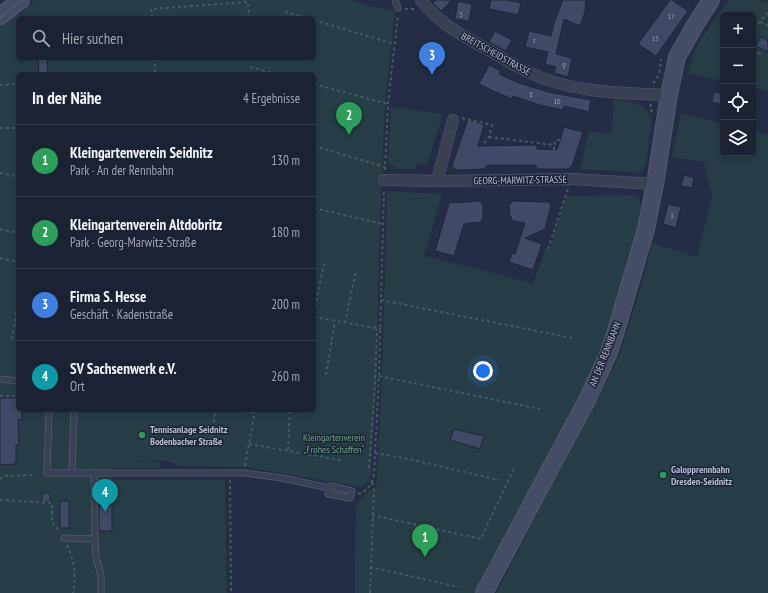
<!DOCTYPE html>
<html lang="de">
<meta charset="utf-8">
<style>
body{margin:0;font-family:"PT Sans Narrow",sans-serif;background:#282f40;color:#f1f3f6}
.controls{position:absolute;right:12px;top:12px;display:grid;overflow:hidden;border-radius:6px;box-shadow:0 2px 6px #0003}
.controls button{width:36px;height:36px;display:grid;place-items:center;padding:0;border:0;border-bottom:1px solid #393f4f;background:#1b2234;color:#f1f3f6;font:20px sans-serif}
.you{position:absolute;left:483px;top:371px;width:14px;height:14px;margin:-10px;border:3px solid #fff;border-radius:50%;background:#1a73e8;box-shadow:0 0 0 6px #1a73e833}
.badge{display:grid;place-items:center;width:26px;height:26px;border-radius:50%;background:#8aa4ff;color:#fff;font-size:13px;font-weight:700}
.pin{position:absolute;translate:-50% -33px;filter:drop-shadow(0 1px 2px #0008)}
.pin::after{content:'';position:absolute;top:21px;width:14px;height:12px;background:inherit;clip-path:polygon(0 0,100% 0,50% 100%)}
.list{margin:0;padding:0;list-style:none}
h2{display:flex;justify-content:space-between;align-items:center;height:52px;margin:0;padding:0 16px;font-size:17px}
h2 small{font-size:13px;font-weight:400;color:#a0a4ac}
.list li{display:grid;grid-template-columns:26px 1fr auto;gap:12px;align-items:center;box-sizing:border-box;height:72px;padding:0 16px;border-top:1px solid #393f4f}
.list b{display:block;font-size:15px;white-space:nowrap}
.list p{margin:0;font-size:13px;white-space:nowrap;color:#a0a4ac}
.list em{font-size:13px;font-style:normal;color:#a0a4ac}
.icon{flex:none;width:22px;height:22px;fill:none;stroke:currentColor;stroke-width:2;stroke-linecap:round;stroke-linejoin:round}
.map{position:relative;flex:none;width:768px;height:593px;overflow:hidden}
.search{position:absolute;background:#1b2234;box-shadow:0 2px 6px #0003;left:16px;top:16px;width:300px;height:44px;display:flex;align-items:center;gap:10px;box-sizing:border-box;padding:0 14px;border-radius:6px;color:#a0a4ac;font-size:15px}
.panel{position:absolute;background:#1b2234;box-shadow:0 2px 6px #0003;left:16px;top:72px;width:300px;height:340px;border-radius:6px}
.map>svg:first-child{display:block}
</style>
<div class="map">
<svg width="768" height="593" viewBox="0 0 768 593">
<rect width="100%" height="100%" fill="#242d45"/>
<g fill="#263d45" fill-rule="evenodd">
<path d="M35,0H351L369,6L395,11L385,104L379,249L377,376L371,474L369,481L363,487L245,467L179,466L169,461H124L160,462V468H113V480H225L227,593H0V24L14,15H22L26,7ZM18,18H314V58H18ZM18,74H314V410H18Z"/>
<polygon points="729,0 758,0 768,3 768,92 753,88 753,15 723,15 723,81 688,73 694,52 702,37"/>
<path d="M614,99C629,102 646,103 652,119L646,163L643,170L638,173L580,169L589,131L611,134Z"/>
<polygon points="391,107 443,114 427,165 416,163 415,169 397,169 388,162"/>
<polygon points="681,113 723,124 723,153 753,153 753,131 768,135 768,593 496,593 619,357 640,290 652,244 653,243 697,257 712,198 704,162 672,157"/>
<polygon points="387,191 442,194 424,256 502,275 533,284 546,248 550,249 566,196 630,195 638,197 642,206 639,221 619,298 599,355 577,403 476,593 355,593 356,508 362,497 370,490 376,490 382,378"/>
</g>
<g fill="#404965" stroke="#1f263b">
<polygon points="436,0 452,0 441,11 433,3"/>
<polygon points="491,0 508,0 521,3 518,15 489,9"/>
<polygon points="563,0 586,0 585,12 580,26 564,19 556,54 572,58 568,77 554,73 556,67 545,64 548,52 525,47 529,31 551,36 555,20"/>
<polygon points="670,0 672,0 688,11 656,56 638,44"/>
<polygon points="458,1 472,4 469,21 455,19"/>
<polygon points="495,31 512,40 506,51 489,42"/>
<polygon points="761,37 768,41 768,52 756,46"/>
<polygon points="38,58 47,58 48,74 39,74"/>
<polygon points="489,65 501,71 499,74 519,83 548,92 591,100 589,112 564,106 563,110 540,105 513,96 512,99 491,90 479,84"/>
<polygon points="714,92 723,94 723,105 712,102"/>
<polygon points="468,119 484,125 478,146 537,145 537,149 557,150 564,127 583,132 572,166 568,169 538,169 535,165 488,165 484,169 456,170 452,166"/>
<polygon points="684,175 694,178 692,188 681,186"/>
<polygon points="480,201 483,205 483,219 480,222 464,224 454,256 435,251 449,203"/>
<polygon points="513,201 548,202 551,205 545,229 525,238 542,244 533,270 509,262 512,253 515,254 525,223 513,221 510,216 509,205"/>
<polygon points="668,204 681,207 676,228 663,224"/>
<polygon points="0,398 18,398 18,410 22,410 22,420 18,419 19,445 16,445 16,464 0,465"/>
<polygon points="454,429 484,436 480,449 450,440"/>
<rect x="42" y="493" width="8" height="9"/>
<rect x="99" y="494" width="13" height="37"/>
<rect x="60" y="501" width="9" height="27"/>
</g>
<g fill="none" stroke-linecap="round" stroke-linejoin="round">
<g stroke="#545a6e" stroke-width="7">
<g id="lane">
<polyline points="395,0 398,8"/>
<polyline points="0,379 18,381"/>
<polyline points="49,410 47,473 72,473 74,410"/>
<polyline points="72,473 245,473 282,478 329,488 330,486 352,491 350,498 328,494 329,488"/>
<polyline points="64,538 95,539 94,473"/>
<polyline points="95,539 96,557 101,576 101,593"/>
</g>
</g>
<g stroke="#545a6e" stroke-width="12">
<g id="street">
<path d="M421,0C438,23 464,37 489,50C501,57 513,65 526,71C570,93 620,93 669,95"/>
<polyline points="384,180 437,181 572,179 655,184"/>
<polyline points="437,181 453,120"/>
</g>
</g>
<g stroke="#545a6e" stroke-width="18">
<g id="secondary">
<polyline points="0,16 21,0"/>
<polyline points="484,593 587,400 608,355 616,331 646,229 655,184 669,95 677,57 694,27 711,0"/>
</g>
</g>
<g stroke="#455a62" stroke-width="2" stroke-dasharray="3 3" stroke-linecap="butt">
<polyline points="405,9 416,9"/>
<polyline points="285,12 308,18"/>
<polyline points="152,18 151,9 248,2 249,18"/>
<polyline points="314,20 394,44"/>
<polyline points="760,22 768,25"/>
<polyline points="754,28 768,13"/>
<polyline points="753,49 762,55"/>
<polyline points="155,58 155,74"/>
<polyline points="250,67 277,74"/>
<path d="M653,83C660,77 660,67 661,59"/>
<polyline points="314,84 388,104"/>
<polyline points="0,85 18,84"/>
<polyline points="651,104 650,109 653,113"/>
<polyline points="462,118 492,125 489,137 483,145"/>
<polyline points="0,128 18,128"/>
<polyline points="489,137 554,145 556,140 560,140"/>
<polyline points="314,146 385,167"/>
<polyline points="554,150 554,145"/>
<polyline points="385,170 388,104 398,15"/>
<polyline points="0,173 18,176"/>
<polyline points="314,208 383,224"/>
<polyline points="0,229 18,233"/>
<polyline points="548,249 568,189"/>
<polyline points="0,258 18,262"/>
<polyline points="381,300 572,338"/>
<polyline points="314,313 324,264"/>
<polyline points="314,317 381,329"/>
<polyline points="345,323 356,271"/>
<polyline points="12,339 18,303"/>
<polyline points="326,375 335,321"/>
<polyline points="379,376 540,409"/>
<polyline points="0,396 18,396"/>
<polyline points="239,410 254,413"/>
<polyline points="249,444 341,460"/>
<polyline points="212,446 215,410"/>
<polyline points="288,450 290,410"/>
<polyline points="375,453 409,459 499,480"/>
<polyline points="245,466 255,410"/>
<polyline points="369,468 375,384 377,329"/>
<polyline points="0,479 4,476 35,475"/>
<polyline points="230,480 231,593"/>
<path d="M358,494C368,491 372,484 374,474L379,376L384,190"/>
<polyline points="0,500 52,503 52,522 60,532"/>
<polyline points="372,515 481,539 514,468"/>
<path d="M67,545C75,562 76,574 73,593"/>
<polyline points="370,567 459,587"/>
<polyline points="370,593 374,490 372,482"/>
</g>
<use href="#lane" stroke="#394054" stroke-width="5.5"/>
<use href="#street" stroke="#394054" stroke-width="11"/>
<use href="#secondary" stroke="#464d67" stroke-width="16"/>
<polyline stroke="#5a637b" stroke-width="1" points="0,18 23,0"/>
</g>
<g fill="#2e9e5b" stroke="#1d2439" stroke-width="1.5">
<circle cx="142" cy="435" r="4"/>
<circle cx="663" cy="475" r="4"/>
</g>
<g text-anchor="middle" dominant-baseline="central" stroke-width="3" stroke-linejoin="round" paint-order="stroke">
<g font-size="8" fill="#989eb4">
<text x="461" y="14">3</text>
<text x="671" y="16">17</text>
<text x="655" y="38">15</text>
<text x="534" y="41">7</text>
<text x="564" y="65">9</text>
<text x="531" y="94">8</text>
<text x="557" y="101">10</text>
<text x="672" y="215">1</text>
</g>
<g font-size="10" fill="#b6bbce" stroke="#1d2439">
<text transform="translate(496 54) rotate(29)">BREITSCHEIDSTRASSE</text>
<text transform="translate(520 180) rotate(-1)">GEORG-MARWITZ-STRASSE</text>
<text transform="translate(605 354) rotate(-68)">AN DER RENNBAHN</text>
</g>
<g font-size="10" font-weight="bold" fill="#b6bbce" stroke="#1d2439" text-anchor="start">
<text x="150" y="429">Tennisanlage Seidnitz<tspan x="150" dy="12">Bodenbacher Straße</tspan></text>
<text x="671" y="469">Galopprennbahn<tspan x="671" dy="12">Dresden-Seidnitz</tspan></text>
</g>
<g font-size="10" fill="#6ba180" stroke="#1d2439">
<text x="334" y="437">Kleingartenverein<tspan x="334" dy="12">„Frohes Schaffen“</tspan></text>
</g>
</g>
</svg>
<div class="controls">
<button>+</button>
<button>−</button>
<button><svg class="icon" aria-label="locate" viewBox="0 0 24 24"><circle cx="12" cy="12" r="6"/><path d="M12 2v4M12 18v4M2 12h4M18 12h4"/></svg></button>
<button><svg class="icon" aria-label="layers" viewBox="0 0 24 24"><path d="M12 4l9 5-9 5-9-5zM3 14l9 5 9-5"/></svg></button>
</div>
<div class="you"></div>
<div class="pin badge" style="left:425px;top:557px;background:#2e9e5b">1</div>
<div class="pin badge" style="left:349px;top:135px;background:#2e9e5b">2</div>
<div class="pin badge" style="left:432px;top:75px;background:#3f7fe0">3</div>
<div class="pin badge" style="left:105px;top:512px;background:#0f9aa8">4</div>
<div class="search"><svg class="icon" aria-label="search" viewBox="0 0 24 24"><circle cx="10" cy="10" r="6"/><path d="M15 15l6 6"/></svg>Hier suchen</div>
<section class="panel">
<h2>In der Nähe<small>4 Ergebnisse</small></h2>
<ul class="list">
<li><span class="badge" style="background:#2e9e5b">1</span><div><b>Kleingartenverein Seidnitz</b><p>Park · An der Rennbahn</p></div><em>130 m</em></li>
<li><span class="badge" style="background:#2e9e5b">2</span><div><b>Kleingartenverein Altdobritz</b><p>Park · Georg-Marwitz-Straße</p></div><em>180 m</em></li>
<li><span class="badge" style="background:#3f7fe0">3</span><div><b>Firma S. Hesse</b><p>Geschäft · Kadenstraße</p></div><em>200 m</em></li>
<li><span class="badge" style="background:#0f9aa8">4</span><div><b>SV Sachsenwerk e.V.</b><p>Ort</p></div><em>260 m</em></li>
</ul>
</section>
</div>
